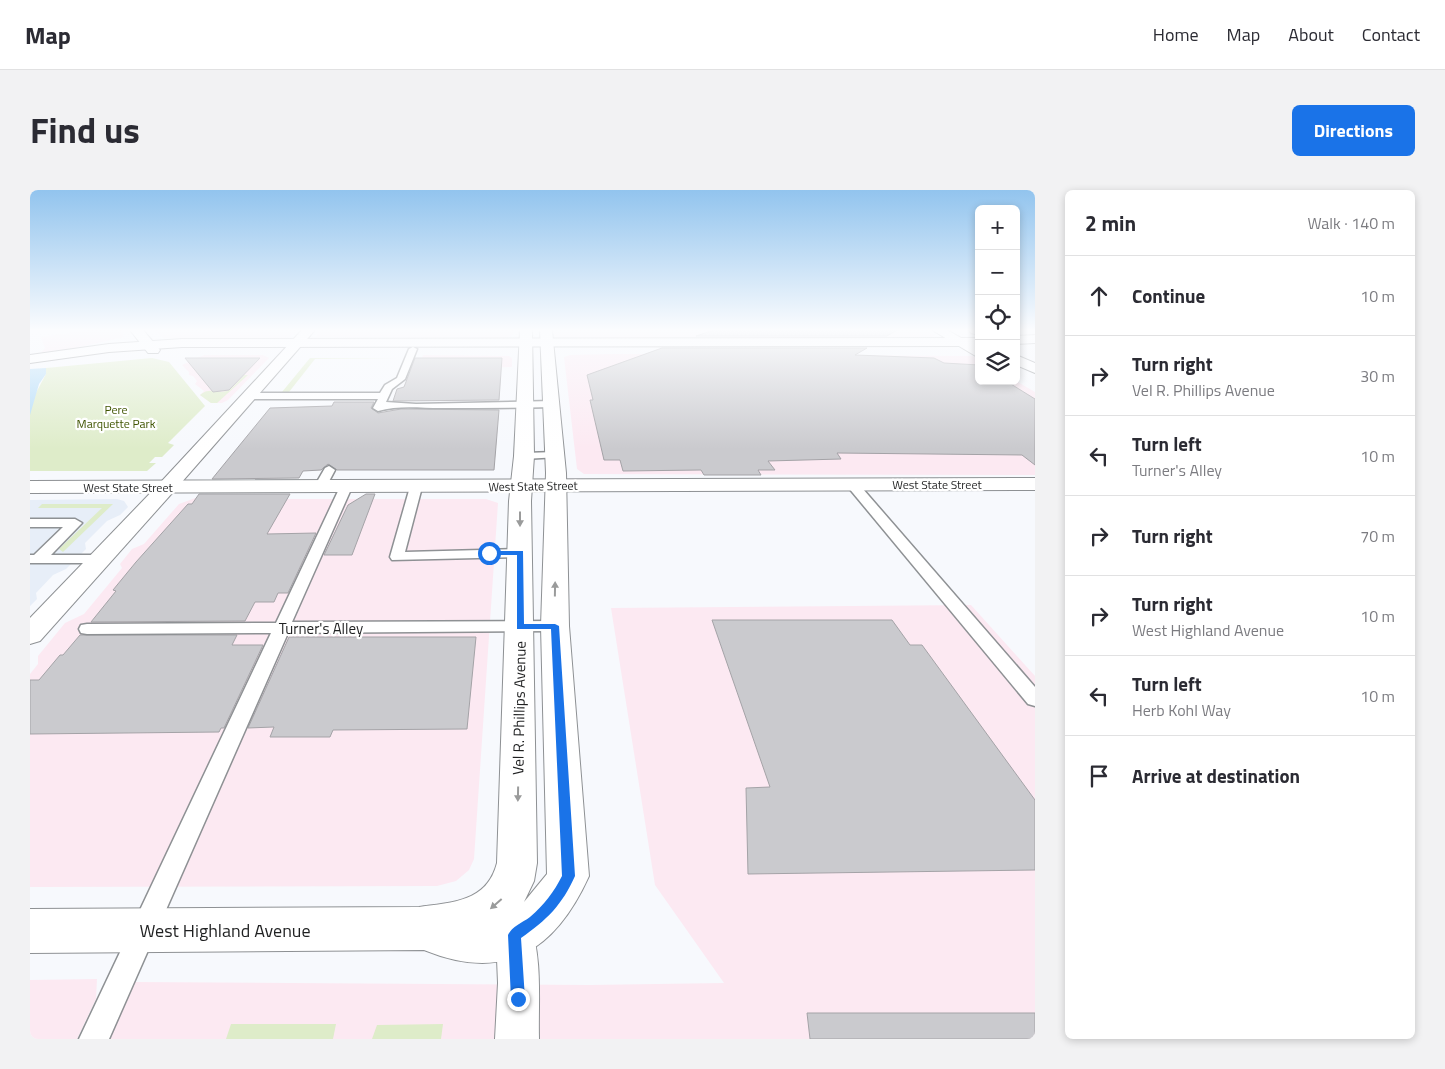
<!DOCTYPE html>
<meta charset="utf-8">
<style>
body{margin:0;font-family:"Titillium Web",sans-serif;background:#f2f2f3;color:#2b2b33}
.controls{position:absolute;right:15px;top:15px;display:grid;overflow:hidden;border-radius:8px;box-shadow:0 2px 8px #0003}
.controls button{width:45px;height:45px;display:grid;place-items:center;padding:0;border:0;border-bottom:1px solid #e1e1e2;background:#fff;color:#2b2b33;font:25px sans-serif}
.stop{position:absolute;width:15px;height:15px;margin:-11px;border:4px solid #1a73e8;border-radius:50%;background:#fff}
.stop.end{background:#1a73e8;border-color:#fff;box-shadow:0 1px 5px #0008}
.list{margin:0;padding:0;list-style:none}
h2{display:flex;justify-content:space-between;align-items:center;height:65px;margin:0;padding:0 20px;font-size:21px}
h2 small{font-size:16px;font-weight:400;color:#7c7c81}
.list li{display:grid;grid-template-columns:32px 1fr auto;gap:15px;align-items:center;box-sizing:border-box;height:80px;padding:0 20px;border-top:1px solid #e1e1e2}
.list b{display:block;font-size:19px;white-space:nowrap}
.list p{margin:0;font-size:16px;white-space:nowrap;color:#7c7c81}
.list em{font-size:16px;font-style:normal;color:#7c7c81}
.icon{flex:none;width:28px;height:28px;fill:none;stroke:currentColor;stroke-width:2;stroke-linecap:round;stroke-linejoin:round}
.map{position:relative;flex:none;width:1005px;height:849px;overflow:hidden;border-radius:8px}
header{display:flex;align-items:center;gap:30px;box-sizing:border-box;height:70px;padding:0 25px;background:#fff;border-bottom:1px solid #e1e1e2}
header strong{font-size:24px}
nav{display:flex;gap:28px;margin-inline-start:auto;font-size:18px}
.intro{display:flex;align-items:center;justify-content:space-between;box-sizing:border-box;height:120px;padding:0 30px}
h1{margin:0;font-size:35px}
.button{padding:12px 22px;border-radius:8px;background:#1a73e8;color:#fff;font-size:18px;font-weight:700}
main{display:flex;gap:30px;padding:0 30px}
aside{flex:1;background:#fff;border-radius:8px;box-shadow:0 2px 8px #0003}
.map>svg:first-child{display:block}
</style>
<header>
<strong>Map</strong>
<nav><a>Home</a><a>Map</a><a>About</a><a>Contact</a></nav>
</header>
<div class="intro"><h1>Find us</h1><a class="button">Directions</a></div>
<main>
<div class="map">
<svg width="1005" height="849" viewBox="0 0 1005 849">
<rect width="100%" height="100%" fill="#f7f9fd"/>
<g fill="#fce9f2">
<polygon points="60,140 91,140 94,147 45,158 11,163 15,158 11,147"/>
<polygon points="124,140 268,140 258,148 133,148"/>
<polygon points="290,140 484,140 483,145 475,148 286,147"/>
<polygon points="523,140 896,140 905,146 899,148 529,148 524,146"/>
<polygon points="584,164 942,166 949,169 949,191 986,191 1005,202 1005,285 554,284 547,279 534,167 540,165"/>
<polygon points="174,165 233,165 239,168 198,210 192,213 181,213 170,205 174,201 165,194 167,191 163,186 159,185 159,182 152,175"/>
<polygon points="393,165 479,166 482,168 482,177 388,180"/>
<polygon points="168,307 201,309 456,309 468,313 444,669 439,680 426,691 407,696 0,697 0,484 8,474 8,466 35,433 54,424 92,378 90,374 102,359 114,354 149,314"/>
<polygon points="941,415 1005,486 1005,849 77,849 103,792 560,795 694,793 625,695 581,418"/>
<polygon points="67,789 66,809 47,849 0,849 0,790"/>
</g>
<polygon fill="#e7eef8" points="87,309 94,311 98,317 90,325 77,331 55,353 56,359 36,379 23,385 6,403 7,409 0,416 0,310"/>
<g fill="#deecc9">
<polygon points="122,168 139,172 175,216 138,253 144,255 132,267 125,267 119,273 126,273 117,281 0,281 0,214 16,184 16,178"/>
<polygon points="280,168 370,168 285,169 259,202 252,202"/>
<path d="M214,185H218L187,213H181L170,205C180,196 189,205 199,200C204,197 209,190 214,185Z"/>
<polygon points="12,314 83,314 33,362 29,359 72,318 8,318"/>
<polygon points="201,834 306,834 303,849 196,849"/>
<polygon points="413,834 411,849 342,849 347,835"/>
</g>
<polygon fill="#b1dbf8" points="16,178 16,184 9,194 0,225 0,179"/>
<g fill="#cacace" stroke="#a4a3a7">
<polygon points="684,140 867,140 857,146 666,146"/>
<polygon points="632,158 837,158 825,165 904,168 914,173 949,175 949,191 976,191 1005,209 1005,275 992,265 807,263 811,269 738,271 745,280 728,280 731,285 674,285 671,280 593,281 590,270 574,270 560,210 563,210 557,185"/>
<polygon points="155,168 230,168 199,200 183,202"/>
<polygon points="385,168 472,168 469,210 363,211 367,199 374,197"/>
<polygon points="304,212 344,212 341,218 348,223 371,219 469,220 464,280 307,280 298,274 291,280 273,281 269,288 182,289 240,218 302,216"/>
<polygon points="169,304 260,304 237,344 286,343 258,403 248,403 244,412 225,412 215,431 61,432 86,401 83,400 106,372 158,314 162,314"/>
<polygon points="336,304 345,304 322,365 294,365 318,315"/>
<polygon points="682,430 862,430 880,455 892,455 1005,610 1005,680 718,684 716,598 740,597"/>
<polygon points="50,445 207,445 202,455 233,455 194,538 191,538 189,542 0,544 0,490 9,490 30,465 33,465"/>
<polygon points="259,447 446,447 437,539 303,540 300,547 240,547 244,537 218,538"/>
<polygon points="777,823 1005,823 1005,849 780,849"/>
</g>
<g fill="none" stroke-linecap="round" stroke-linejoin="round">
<g stroke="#8e9194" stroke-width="3">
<g id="service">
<path d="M383,157L387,159L375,189L362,199L356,212L386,214L522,211L527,214L522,217C485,218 448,218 411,218C390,218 368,215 348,221L343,218L348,209H218L213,206L218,203H350L355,195L367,188L379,159Z"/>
<polygon points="525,262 531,265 529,267 494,269 488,266 494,263"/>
<polygon points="299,276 305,280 296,297 294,300 286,300 284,297 295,278"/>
<polygon points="822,290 826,291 1005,497 1005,516 998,514 818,297 816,294 818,291"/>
<polygon points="316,293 322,297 262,432 525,431 531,432 533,436 531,440 525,441 258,443 79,849 49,849 241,443 57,444 51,443 49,439 51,435 57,434 246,433 310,297"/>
<polygon points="386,293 392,297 375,362 490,359 497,363 490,367 362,370 360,367 380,297"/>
<polygon points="0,329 45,329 52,333 21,365 71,365 78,369 71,373 0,373 0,365 4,365 33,337 0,337"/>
</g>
</g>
<g stroke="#8e9194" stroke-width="2">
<path id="pedestrian" d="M485,726L499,731C513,767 508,811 509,849H465L468,793L466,745L471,731Z"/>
</g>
<g stroke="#8e9194" stroke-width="2">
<g id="tertiary">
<polygon points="100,140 113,140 130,160 128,163 118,163"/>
<polygon points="272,140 285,140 144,301 137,303 130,301 127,297 130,293"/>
<path d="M490,140H502L504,266L501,311L507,673L504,691L494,712L517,684L511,436L516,283L510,140H522L536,283L539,436L559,686C525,761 475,793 394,760L0,763V719L389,717C423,712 457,712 467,673L479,311L484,266Z"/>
</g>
</g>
<g stroke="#8e9194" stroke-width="2">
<g id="secondary">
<polygon points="949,148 949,156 152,157 79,162 0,173 0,165 79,154 152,149"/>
<polygon points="137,291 144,293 147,297 144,301 10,451 0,454 0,428 130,293"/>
</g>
</g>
<g stroke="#8e9194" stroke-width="2">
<g id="primary">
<polygon points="902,140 917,140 949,158 949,168"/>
<polygon points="986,165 1005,173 1005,183 986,175"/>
<polygon points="1005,288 1005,300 0,303 0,291"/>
</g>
</g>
<g stroke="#8e9194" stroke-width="2">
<g id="motorway">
<polygon points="939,140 949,140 949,145 941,143"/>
<polygon points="1005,145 1005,153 986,154 986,146"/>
</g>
</g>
<use href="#service" fill="#fff" fill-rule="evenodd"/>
<use href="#pedestrian" fill="#fff" fill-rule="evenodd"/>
<use href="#tertiary" fill="#fff" fill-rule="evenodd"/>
<use href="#secondary" fill="#fff" fill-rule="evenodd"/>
<use href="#primary" fill="#fff" fill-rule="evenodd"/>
<use href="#motorway" fill="#fff" fill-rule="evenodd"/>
</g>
<defs><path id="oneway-solid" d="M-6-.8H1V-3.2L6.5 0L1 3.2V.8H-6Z" transform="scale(1.25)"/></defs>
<g fill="#9a9b9b">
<use href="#oneway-solid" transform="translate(490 329) rotate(90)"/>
<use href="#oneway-solid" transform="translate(525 399) rotate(-89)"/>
<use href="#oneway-solid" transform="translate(488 604) rotate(91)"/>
<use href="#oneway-solid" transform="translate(466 714) rotate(139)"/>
</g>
<linearGradient id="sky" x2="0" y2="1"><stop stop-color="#92c4ee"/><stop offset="0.54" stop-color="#fbfcfe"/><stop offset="1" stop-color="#fbfcfe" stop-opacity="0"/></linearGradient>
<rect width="1005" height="259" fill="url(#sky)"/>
<path fill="#1a73e8" d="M459,361H493L494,434H525L529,436L545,686C532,715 517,730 491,748L495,809L493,814L488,816L483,814L481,809L478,745C482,736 492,733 500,727C514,715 524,702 532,686L521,439H487V365H456Z"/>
<g text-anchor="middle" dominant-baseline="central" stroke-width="4.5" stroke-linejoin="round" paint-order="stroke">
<g font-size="12" fill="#3f5400" stroke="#fff">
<text x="86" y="219">Pere<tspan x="86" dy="14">Marquette Park</tspan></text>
</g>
<g font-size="12" fill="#1f2021" stroke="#fff">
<text x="907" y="294">West State Street</text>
<text transform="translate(503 296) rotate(-1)">West State Street</text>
<text x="98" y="297">West State Street</text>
</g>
<g font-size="15" fill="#1f2021" stroke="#fff">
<text x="291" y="438">Turner's Alley</text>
<text transform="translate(489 518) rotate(-89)">Vel R. Phillips Avenue</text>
</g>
<g font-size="18" fill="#1f2021" stroke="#fff">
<text x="195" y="740">West Highland Avenue</text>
</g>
</g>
</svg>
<div class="controls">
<button>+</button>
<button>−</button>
<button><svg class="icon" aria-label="locate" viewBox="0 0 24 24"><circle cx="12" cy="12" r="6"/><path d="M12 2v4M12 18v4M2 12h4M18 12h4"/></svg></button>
<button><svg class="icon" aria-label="layers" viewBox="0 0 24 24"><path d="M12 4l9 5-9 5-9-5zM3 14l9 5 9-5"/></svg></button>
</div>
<div class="stop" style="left:459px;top:363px"></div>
<div class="stop end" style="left:488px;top:809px"></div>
</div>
<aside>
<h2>2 min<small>Walk · 140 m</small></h2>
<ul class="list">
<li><svg class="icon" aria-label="ahead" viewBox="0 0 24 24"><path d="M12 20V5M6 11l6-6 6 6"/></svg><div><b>Continue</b></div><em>10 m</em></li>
<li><svg class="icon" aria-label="right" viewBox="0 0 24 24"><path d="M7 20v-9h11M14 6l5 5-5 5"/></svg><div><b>Turn right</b><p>Vel R. Phillips Avenue</p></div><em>30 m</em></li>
<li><svg class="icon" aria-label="left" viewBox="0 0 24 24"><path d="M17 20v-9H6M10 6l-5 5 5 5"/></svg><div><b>Turn left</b><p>Turner's Alley</p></div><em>10 m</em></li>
<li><svg class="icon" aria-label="right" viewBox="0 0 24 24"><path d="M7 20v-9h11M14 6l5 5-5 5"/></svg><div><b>Turn right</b></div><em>70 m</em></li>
<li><svg class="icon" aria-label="right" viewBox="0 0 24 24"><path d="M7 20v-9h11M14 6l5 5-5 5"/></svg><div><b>Turn right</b><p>West Highland Avenue</p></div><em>10 m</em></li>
<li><svg class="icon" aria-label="left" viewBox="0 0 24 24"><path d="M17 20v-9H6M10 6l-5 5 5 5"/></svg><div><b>Turn left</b><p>Herb Kohl Way</p></div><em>10 m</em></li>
<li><svg class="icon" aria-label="arrive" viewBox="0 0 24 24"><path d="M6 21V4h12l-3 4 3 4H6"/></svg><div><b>Arrive at destination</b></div></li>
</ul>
</aside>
</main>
